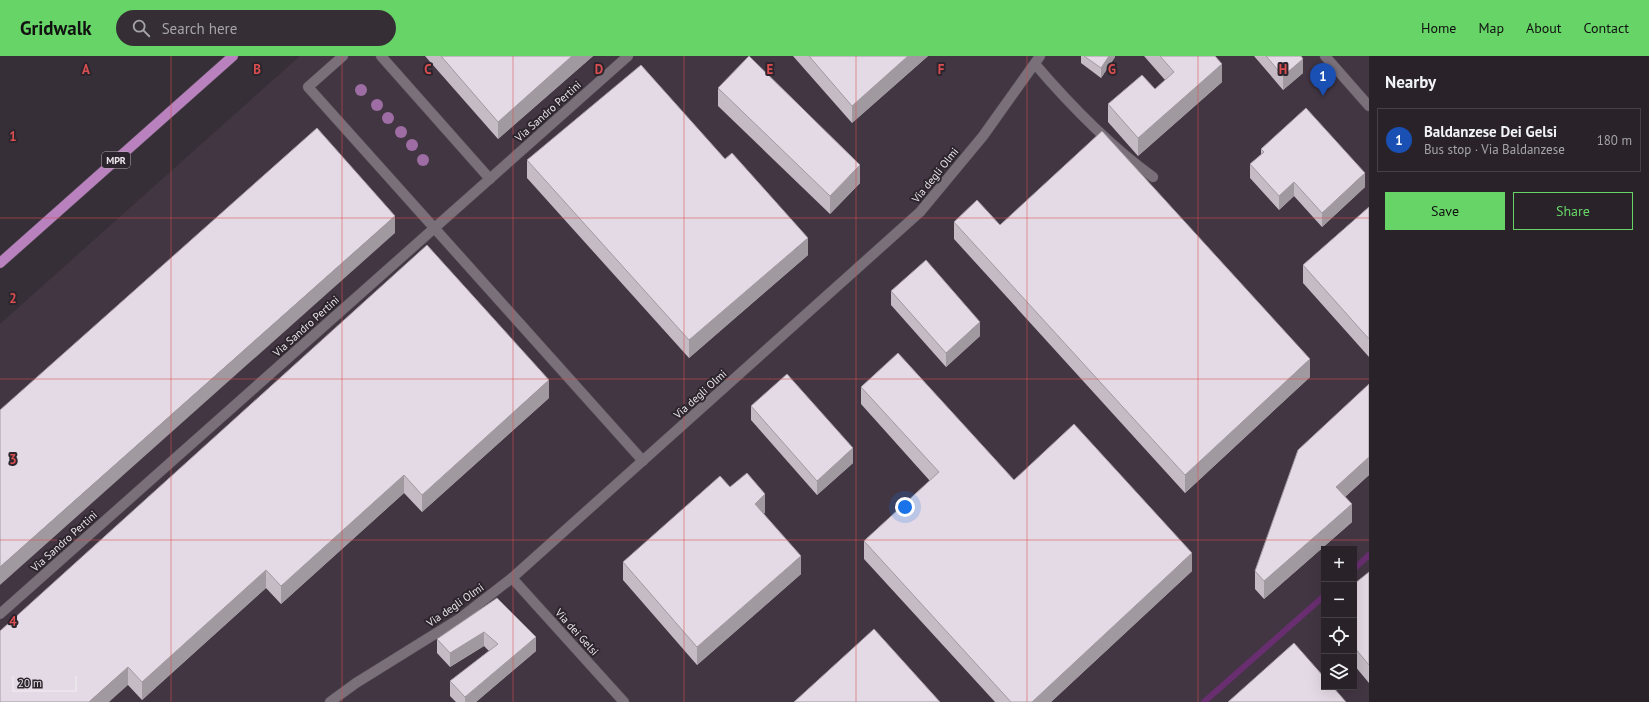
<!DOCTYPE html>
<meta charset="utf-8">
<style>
body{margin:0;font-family:"PT Sans",sans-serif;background:#352f35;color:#f1f3f6}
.controls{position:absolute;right:12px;bottom:12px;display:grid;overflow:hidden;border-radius:0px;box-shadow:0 4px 16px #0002}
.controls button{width:36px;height:36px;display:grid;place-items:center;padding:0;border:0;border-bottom:1px solid #454046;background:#292329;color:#f1f3f6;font:20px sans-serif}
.scale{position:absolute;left:12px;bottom:10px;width:65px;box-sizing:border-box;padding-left:4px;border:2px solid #eae5ea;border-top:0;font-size:11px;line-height:14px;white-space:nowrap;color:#eae5ea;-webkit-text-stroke:3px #2d252d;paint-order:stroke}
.you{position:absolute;left:905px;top:451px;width:14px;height:14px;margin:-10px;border:3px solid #fff;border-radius:50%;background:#1a73e8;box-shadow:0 0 0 6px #1a73e833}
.badge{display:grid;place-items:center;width:26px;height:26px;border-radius:50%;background:#66d466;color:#fff;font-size:13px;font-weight:700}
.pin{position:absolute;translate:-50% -33px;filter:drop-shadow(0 1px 2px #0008)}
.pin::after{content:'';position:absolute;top:21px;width:14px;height:12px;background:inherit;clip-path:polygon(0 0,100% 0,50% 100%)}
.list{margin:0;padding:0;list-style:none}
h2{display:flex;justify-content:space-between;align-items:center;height:52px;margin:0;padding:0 16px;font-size:17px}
h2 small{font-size:13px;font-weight:400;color:#a5a4a8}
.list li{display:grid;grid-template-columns:26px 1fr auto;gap:12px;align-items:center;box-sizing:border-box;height:64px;margin:0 8px 8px;padding:0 8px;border:1px solid #454046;border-radius:0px}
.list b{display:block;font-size:15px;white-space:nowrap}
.list p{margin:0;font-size:13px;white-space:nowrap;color:#a5a4a8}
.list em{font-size:13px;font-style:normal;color:#a5a4a8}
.actions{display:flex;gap:8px;padding:12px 16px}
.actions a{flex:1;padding:9px 0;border:1px solid #66d466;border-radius:0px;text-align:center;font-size:14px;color:#66d466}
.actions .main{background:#66d466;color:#111}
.icon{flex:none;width:22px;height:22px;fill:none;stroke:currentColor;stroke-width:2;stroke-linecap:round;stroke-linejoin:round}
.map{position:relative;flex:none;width:1369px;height:646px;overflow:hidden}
header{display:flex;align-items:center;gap:24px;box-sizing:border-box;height:56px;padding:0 20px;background:#66d466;color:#111}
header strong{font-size:19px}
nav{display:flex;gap:22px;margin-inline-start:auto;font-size:14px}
.search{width:280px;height:36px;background:#352f35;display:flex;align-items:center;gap:10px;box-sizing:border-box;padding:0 14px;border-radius:22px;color:#a5a4a8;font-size:15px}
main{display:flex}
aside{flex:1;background:#292329}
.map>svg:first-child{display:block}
</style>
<header>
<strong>Gridwalk</strong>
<div class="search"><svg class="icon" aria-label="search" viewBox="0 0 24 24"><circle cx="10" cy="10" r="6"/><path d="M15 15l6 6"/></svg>Search here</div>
<nav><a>Home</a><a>Map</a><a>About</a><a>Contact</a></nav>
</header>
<main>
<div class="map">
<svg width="1369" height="646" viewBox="0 0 1369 646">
<rect width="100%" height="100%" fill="#372f37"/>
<path fill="#423643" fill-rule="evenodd" d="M300,0H1369V646H0V268ZM1324,493H1354V631H1324Z"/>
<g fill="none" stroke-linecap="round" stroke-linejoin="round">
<g stroke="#692e70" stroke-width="6">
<polyline points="1354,513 1369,499"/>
<polyline points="1204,646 1324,540"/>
</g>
<g stroke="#534d54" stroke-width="11">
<path id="lane" d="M1035,8C1070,49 1109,89 1153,121"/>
</g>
<g stroke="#534d54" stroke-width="11">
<g id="street">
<polyline points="343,0 308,31 643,405"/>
<polyline points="381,0 490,123"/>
<polyline points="1325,0 1369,50"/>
<polyline points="512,522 624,646"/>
<polyline points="0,558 628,0"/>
<polyline points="330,646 356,627 459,563 512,522 920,156 983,80 1040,0"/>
</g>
</g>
<g stroke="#534d54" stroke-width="11">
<polyline id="primary" points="0,207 233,0"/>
</g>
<use href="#lane" stroke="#79707a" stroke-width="10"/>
<use href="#street" stroke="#79707a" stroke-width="10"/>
<use href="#primary" stroke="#b981be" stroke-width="10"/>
</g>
<g fill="#9e6da3">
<circle cx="361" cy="34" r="6"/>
<circle cx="377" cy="49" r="6"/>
<circle cx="388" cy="62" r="6"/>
<circle cx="401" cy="76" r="6"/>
<circle cx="412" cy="89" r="6"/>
<circle cx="423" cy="104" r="6"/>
</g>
<g fill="#c4bbc5">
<polygon points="425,0 593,0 498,83"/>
<polygon points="793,0 928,0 852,67"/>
<polygon points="1081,0 1115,0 1115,1 1101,22 1081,7"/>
<polygon points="1144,0 1215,0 1222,26 1138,100 1108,66 1108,48 1155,33 1165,24"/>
<polygon points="1254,0 1301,0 1303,17 1283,34"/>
<polygon points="718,32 860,127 830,158 718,50"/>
<polygon points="1261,93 1365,131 1322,171 1294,140 1279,154 1250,122 1250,108 1261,99"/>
<polygon points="527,104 808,199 689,302 527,122"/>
<polygon points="1369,151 1369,301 1303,227 1303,209"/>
<polygon points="954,166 1000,169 1310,321 1185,437 954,183"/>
<polygon points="891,235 980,280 946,311 891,249"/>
<polygon points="1369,328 1369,419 1345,441 1352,466 1264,543 1255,533 1255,515"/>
<polygon points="861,331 1014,424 1192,515 1051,646 995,646 864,503 864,485 930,425 861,348"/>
<polygon points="549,342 422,456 404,437 281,548 266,532 142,644 128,629 0,575"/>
<polygon points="751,350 853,407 817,439 751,364"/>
<polygon points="730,431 765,456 764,458 801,518 697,609 623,524 623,506"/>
<polygon points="1369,516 1369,627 1354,609 1354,528"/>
<polygon points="497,542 536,595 476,646 456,646 450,640 450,625 489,595 484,590 450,611 437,597 437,583"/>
<polygon points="1324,553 1324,573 1323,572 1323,554"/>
</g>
<g fill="#a099a0">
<polygon points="572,0 593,0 498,83 498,66"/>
<polygon points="908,0 928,0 852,67 852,50"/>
<polygon points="1109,0 1115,0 1115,1 1101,22 1101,12"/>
<polygon points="1303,3 1303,17 1283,34 1283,20"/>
<polygon points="1222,8 1222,26 1138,100 1138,82"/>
<polygon points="860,109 860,127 830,158 830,140"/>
<polygon points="1365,117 1365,131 1322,171 1322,157"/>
<polygon points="1294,126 1294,140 1279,154 1279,140"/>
<polygon points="395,160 395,177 0,529 0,511"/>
<polygon points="808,182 808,199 689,302 689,284"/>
<polygon points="980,266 980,280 946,311 946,297"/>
<polygon points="1310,303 1310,321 1185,437 1185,419"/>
<polygon points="549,324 549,342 422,456 422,439"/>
<polygon points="853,392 853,407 817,439 817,425"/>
<polygon points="1369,401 1369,419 1336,449 1336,431"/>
<polygon points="404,419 404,437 281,548 281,530"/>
<polygon points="765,438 765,456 755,465 755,448"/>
<polygon points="1352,448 1352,466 1264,543 1264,525"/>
<polygon points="1192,497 1192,515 1051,646 1032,646"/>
<polygon points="801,500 801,518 697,609 697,591"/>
<polygon points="266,514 266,532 142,644 142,626"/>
<polygon points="484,576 484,590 450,611 450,597"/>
<polygon points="536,581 536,595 476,646 465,646 465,641"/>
<polygon points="128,611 128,629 109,646 89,646"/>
</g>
<g fill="#e4dae5" stroke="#a099a0">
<polygon points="441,0 572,0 498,66"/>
<polygon points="749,0 860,109 830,140 718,32"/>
<polygon points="809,0 908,0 852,50"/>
<polygon points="1084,0 1109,0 1101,12"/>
<polygon points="1160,0 1215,0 1222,8 1138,82 1108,48 1142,19 1155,33 1174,16"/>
<polygon points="1266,0 1301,0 1303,3 1283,20"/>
<polygon points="641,9 725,103 732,97 808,182 689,284 527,104"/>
<polygon points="1306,52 1365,117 1322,157 1294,126 1279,140 1250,108 1264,96 1261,93"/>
<polygon points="317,72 395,160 0,511 0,354"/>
<polygon points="1102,75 1310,303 1185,419 954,166 977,144 1000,169"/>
<polygon points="1369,151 1369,283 1303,209"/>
<polygon points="427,189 549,324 422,439 404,419 281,530 266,514 142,626 128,611 89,646 0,646 0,575"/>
<polygon points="926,204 980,266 946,297 891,235"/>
<polygon points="898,297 1014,424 1074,368 1192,497 1032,646 1011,646 864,485 939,416 861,331"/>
<polygon points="787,318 853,392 817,425 751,350"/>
<polygon points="1369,328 1369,401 1336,431 1352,448 1264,525 1255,515 1298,394"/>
<polygon points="747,417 765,438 755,448 801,500 697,591 623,506 720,420 730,431"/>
<polygon points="1369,516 1369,609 1354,591 1354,528"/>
<polygon points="497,542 536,581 465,641 450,625 498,588 484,576 450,597 437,583"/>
<polygon points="874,573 940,646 794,646"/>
<polygon points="1294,587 1324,621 1324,631 1333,631 1346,646 1228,646"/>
</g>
<path fill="none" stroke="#da4e4f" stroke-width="1" stroke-opacity="0.55" d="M171,0V646M342,0V646M513,0V646M684,0V646M856,0V646M1027,0V646M1198,0V646M0,162H1369M0,323H1369M0,484H1369"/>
<g text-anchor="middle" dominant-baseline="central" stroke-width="4" stroke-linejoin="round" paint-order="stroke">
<rect fill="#2d252d" stroke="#b1abb1" stroke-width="1" x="102" y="96" width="28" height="16" rx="3"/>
<g font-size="10" font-weight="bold" fill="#eae5ea">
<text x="116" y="104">MPR</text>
</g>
<g font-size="11" fill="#eae5ea" stroke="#2d252d">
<text transform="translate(548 55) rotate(-42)">Via Sandro Pertini</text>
<text transform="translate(935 119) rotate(-51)">Via degli Olmi</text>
<text transform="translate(306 270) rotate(-42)">Via Sandro Pertini</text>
<text transform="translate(700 338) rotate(-42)">Via degli Olmi</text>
<text transform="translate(64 485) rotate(-42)">Via Sandro Pertini</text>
<text transform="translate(455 549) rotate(-35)">Via degli Olmi</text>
<text transform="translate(577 576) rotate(48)">Via dei Gelsi</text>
</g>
</g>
<g font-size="13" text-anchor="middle" font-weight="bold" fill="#da4e4f" stroke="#2d252d" stroke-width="4" stroke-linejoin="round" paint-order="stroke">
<text x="86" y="18">A</text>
<text x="257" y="18">B</text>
<text x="428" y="18">C</text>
<text x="599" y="18">D</text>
<text x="770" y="18">E</text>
<text x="941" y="18">F</text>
<text x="1112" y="18">G</text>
<text x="1283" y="18">H</text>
<text x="13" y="85">1</text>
<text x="13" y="247">2</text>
<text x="13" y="408">3</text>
<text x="13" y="570">4</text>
</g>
</svg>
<div class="controls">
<button>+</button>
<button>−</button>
<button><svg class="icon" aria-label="locate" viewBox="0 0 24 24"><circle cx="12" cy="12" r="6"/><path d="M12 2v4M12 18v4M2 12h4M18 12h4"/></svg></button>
<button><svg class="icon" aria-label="layers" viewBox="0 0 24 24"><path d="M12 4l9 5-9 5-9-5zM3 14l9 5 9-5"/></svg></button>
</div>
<div class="scale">20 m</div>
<div class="you"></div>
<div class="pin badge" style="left:1323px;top:40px;background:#1a4fb4">1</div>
</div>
<aside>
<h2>Nearby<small></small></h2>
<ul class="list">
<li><span class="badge" style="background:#1a4fb4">1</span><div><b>Baldanzese Dei Gelsi</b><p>Bus stop · Via Baldanzese</p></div><em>180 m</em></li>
</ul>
<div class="actions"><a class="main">Save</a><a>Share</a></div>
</aside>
</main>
